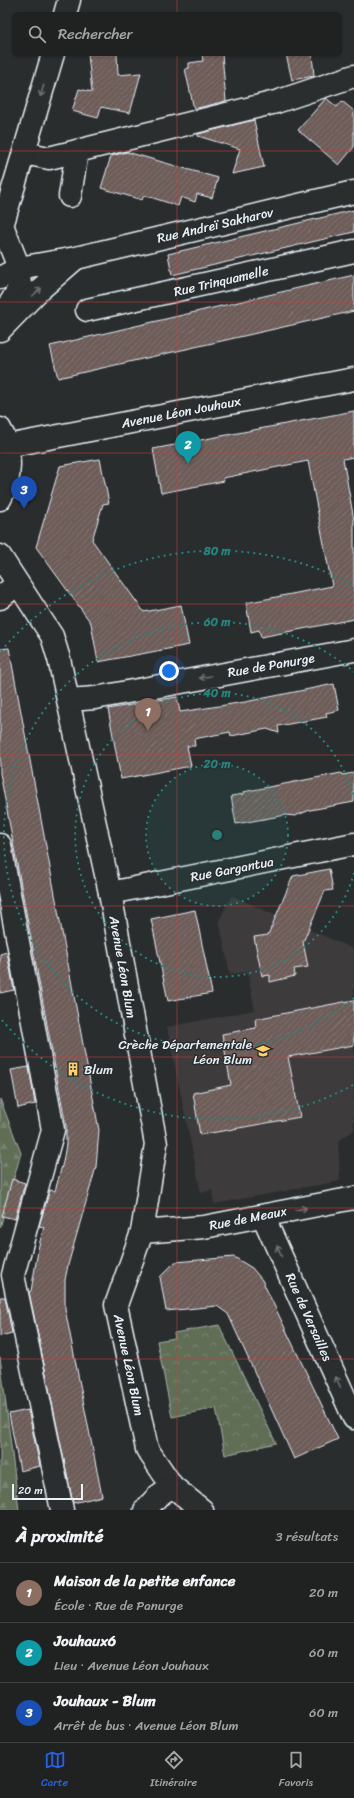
<!DOCTYPE html>
<html lang="fr">
<meta charset="utf-8">
<style>
body{margin:0;font-family:Sriracha,sans-serif;background:#282a2a;color:#f1f3f6}
.scale{position:absolute;left:12px;bottom:10px;width:71px;box-sizing:border-box;padding-left:4px;border:2px solid #e8f1f8;border-top:0;font-size:11px;line-height:14px;white-space:nowrap;color:#e8f1f8;-webkit-text-stroke:3px #2a2d2e;paint-order:stroke}
.you{position:absolute;left:169px;top:671px;width:14px;height:14px;margin:-10px;border:3px solid #fff;border-radius:50%;background:#1a73e8;box-shadow:0 0 0 6px #1a73e833}
.badge{display:grid;place-items:center;width:26px;height:26px;border-radius:50%;background:#2563eb;color:#fff;font-size:13px;font-weight:700}
.pin{position:absolute;translate:-50% -33px;filter:drop-shadow(0 1px 2px #0008)}
.pin::after{content:'';position:absolute;top:21px;width:14px;height:12px;background:inherit;clip-path:polygon(0 0,100% 0,50% 100%)}
.list{margin:0;padding:0;list-style:none}
h2{display:flex;justify-content:space-between;align-items:center;height:52px;margin:0;padding:0 16px;font-size:17px}
h2 small{font-size:13px;font-weight:400;color:#a2a4a5}
.list li{display:grid;grid-template-columns:26px 1fr auto;gap:12px;align-items:center;box-sizing:border-box;height:60px;padding:0 16px;border-top:1px solid #3d3f40}
.list b{display:block;font-size:15px;white-space:nowrap}
.list p{margin:0;font-size:13px;white-space:nowrap;color:#a2a4a5}
.list em{font-size:13px;font-style:normal;color:#a2a4a5}
.icon{flex:none;width:22px;height:22px;fill:none;stroke:currentColor;stroke-width:2;stroke-linecap:round;stroke-linejoin:round}
.map{position:relative;flex:none;width:354px;height:1510px;overflow:hidden}
.search{position:absolute;background:#202222;box-shadow:0 1px 3px #0004;left:12px;right:12px;top:12px;height:44px;display:flex;align-items:center;gap:10px;box-sizing:border-box;padding:0 14px;border-radius:6px;color:#a2a4a5;font-size:15px}
.sheet{height:232px;background:#202222}
nav{display:flex;justify-content:space-around;align-items:center;box-sizing:border-box;height:56px;border-top:1px solid #3d3f40;background:#202222;font-size:11px;color:#a2a4a5}
nav a{display:grid;justify-items:center;gap:2px}
nav .on{color:#2563eb}
.map>svg:first-child{display:block}
</style>
<div class="map">
<svg width="354" height="1510" viewBox="0 0 354 1510">
<defs>
<pattern id="forest-firs" width="22" height="20" patternUnits="userSpaceOnUse"><rect width="22" height="20" fill="#606e56"/><path d="M5 1l3.5 6h-7zM16 11l3.5 6h-7z" fill="#77836f"/></pattern>
<pattern id="park-crowns" width="20" height="18" patternUnits="userSpaceOnUse"><rect width="20" height="18" fill="#606e56"/><path d="M2 6a3 3 0 1 1 6 0M12 15a3 3 0 1 1 6 0" fill="none" stroke="#77836f"/></pattern>
<pattern id="building-hatch" width="6" height="6" patternUnits="userSpaceOnUse"><rect width="6" height="6" fill="#6d5b58"/><path d="M-1 1l2-2M0 6l6-6M5 7l2-2" fill="none" stroke="#827371"/></pattern>
</defs>
<rect width="100%" height="100%" fill="#2a2d2e"/>
<filter id="ink" filterUnits="userSpaceOnUse"><feTurbulence type="fractalNoise" baseFrequency=".025" numOctaves="2"/><feDisplacementMap in="SourceGraphic" scale="8" xChannelSelector="R" yChannelSelector="G"/><feConvolveMatrix kernelMatrix="1 2 1 2 8 2 1 2 1" color-interpolation-filters="sRGB"/></filter>
<g filter="url(#ink)">
<polygon fill="#3e3b3b" points="232,896 354,949 354,1130 338,1141 340,1181 214,1204 212,1190 201,1193 167,1027 255,1010 247,972 230,974 219,920"/>
<g fill="url(#forest-firs)" stroke="#a4b0a7">
<polygon points="0,1099 21,1153 0,1228"/>
<polygon points="0,1357 19,1510 0,1510"/>
</g>
<polygon fill="url(#park-crowns)" stroke="#a4b0a7" points="219,1325 276,1443 225,1455 216,1408 172,1417 157,1341 175,1338 174,1333"/>
<g fill="url(#building-hatch)" stroke="#e8f1f8">
<polygon points="88,54 117,54 118,75 141,73 130,113 101,107 98,118 72,111 79,89 92,92"/>
<polygon points="202,54 222,54 226,101 194,109 185,69 189,68 189,63 203,61"/>
<polygon points="286,54 312,54 314,76 292,80"/>
<polygon points="326,98 337,107 342,101 354,111 354,147 339,165 298,130"/>
<polygon points="254,120 264,167 232,174 240,149 198,136 198,134"/>
<polygon points="127,152 218,178 212,198 197,194 195,202 181,197 178,206 144,195 142,200 101,188 111,156"/>
<polygon points="354,210 354,232 172,275 168,254"/>
<polygon points="354,275 354,311 58,378 50,346"/>
<polygon points="354,411 354,457 343,459 354,520 354,619 261,637 259,630 251,632 246,603 332,586 308,461 223,478 224,481 161,493 153,449"/>
<polygon points="100,459 109,503 103,504 92,540 144,612 181,605 189,645 98,662 91,623 36,547 60,466"/>
<polygon points="9,648 99,1130 96,1167 68,1265 65,1280 65,1309 102,1496 73,1503 29,1292 31,1291 39,1245 44,1227 39,1226 50,1190 55,1191 63,1162 66,1144 66,1126 0,773 0,649"/>
<polygon points="334,684 339,710 326,713 327,717 278,726 279,733 267,729 231,736 230,732 194,739 195,746 187,746 191,766 121,779 108,709 177,697 180,712 245,702"/>
<polygon points="341,773 342,775 354,773 354,802 310,810 295,816 286,815 236,824 231,796 244,794 243,792"/>
<polygon points="329,869 333,890 325,891 303,942 308,967 294,969 295,976 270,982 270,975 262,976 254,937 268,935 293,876"/>
<polygon points="195,910 212,993 168,1001 151,919"/>
<polygon points="7,952 14,990 0,993 0,954"/>
<polygon points="354,1000 354,1045 288,1057 300,1117 200,1135 193,1093 231,1085 222,1034 256,1028 255,1019"/>
<polygon points="29,1067 35,1104 18,1108 11,1070"/>
<polygon points="12,1179 25,1183 15,1219 2,1216"/>
<polygon points="234,1257 252,1268 262,1280 338,1439 294,1459 228,1314 217,1306 166,1311 160,1277 175,1262"/>
<polygon points="0,1297 5,1297 12,1333 0,1336"/>
<polygon points="28,1410 40,1466 20,1471 9,1414"/>
</g>
<g fill="none" stroke-linecap="round" stroke-linejoin="round">
<g stroke="#e8f1f8" stroke-width="25">
<g id="minor">
<polyline points="65,14 69,0"/>
<polyline points="24,153 49,158 276,102 354,76"/>
<polyline points="70,196 77,151"/>
<polyline points="2,225 19,268 20,287 5,312"/>
<polyline points="0,233 53,54"/>
<polyline points="0,278 19,268 76,258 354,192"/>
<polyline points="87,310 354,251"/>
<polyline points="0,330 38,291 76,258"/>
<path d="M0,429C12,448 12,479 0,499"/>
<polyline points="7,446 354,379"/>
<polyline points="0,556 52,636 59,659 110,893 156,1144 142,1232 116,1305 147,1449 172,1486 202,1510"/>
<polyline points="0,598 17,584"/>
<polyline points="69,700 95,698 354,650"/>
<polyline points="0,845 53,1130 13,1275 62,1510"/>
<polyline points="110,893 354,844"/>
<polyline points="263,1216 354,1418"/>
<polyline points="142,1232 204,1227 354,1198"/>
<polyline points="145,1510 158,1496 172,1486"/>
</g>
</g>
<use href="#minor" stroke="#2a2d2e" stroke-width="22"/>
</g>
<defs><path id="oneway-shaft" d="M-6 0H5M1.5-3L5.5 0L1.5 3" fill="none" stroke-width="1.6" stroke-linecap="round" stroke-linejoin="round"/></defs>
<g stroke="#6c7275">
<use href="#oneway-shaft" transform="translate(42 91) rotate(107)"/>
<use href="#oneway-shaft" transform="translate(37 292) rotate(-42)"/>
<use href="#oneway-shaft" transform="translate(205 677) rotate(170)"/>
<use href="#oneway-shaft" transform="translate(301 1209) rotate(-11)"/>
<use href="#oneway-shaft" transform="translate(279 1251) rotate(-114)"/>
<use href="#oneway-shaft" transform="translate(338 1382) rotate(-114)"/>
</g>
</g>
<path fill="none" stroke="#d83c3d" stroke-width="1" stroke-opacity="0.55" d="M177,0V14M177,54V1510M0,151H354M0,302H354M0,453H354M0,604H354M0,755H354M0,906H354M0,1057H354M0,1208H354M0,1359H354"/>
<circle cx="217" cy="835" r="71" fill="#25827c" fill-opacity=".12"/>
<g fill="none" stroke="#25827c" stroke-width="2" stroke-dasharray="2 4">
<circle cx="217" cy="835" r="71"/>
<path d="M354 873A142 142 0 1 1 354 797"/>
<path d="M354 998A213 213 0 1 1 354 672"/>
<path d="M353 1085A284 284 0 0 1 1 1019M1 651A284 284 0 0 1 353 585"/>
</g>
<defs>
<g id="school-bare" transform="scale(1.08)"><path d="M0-5L7-2L0 1L-7-2ZM-4 1L0 2.5L4 1V4Q0 6-4 4Z" fill="#ffd166" stroke="#2a2d2e" stroke-width="2.5" paint-order="stroke"/></g>
<g id="building-bare" transform="scale(1.08)"><path d="M-4-6H4V6H1V3H-1V6H-4ZM-2.5-4.3h1.7v1.8h-1.7ZM.8-4.3h1.7v1.8H.8ZM-2.5-1h1.7V.8h-1.7ZM.8-1h1.7V.8H.8Z" fill="#ffd166" stroke="#2a2d2e" stroke-width="2.5" paint-order="stroke"/></g>
</defs>
<g fill-rule="evenodd">
<use href="#school-bare" x="263" y="1051"/>
<use href="#building-bare" x="73" y="1069"/>
</g>
<g text-anchor="middle" dominant-baseline="central" stroke-width="3" stroke-linejoin="round" paint-order="stroke">
<g font-size="13" fill="#e8f1f8" stroke="#2a2d2e">
<text transform="translate(215 225) rotate(-13)">Rue Andreï Sakharov</text>
<text transform="translate(221 281) rotate(-13)">Rue Trinquamelle</text>
<text transform="translate(181 412) rotate(-11)">Avenue Léon Jouhaux</text>
<text transform="translate(271 665) rotate(-10)">Rue de Panurge</text>
<text transform="translate(232 869) rotate(-11)">Rue Gargantua</text>
<text transform="translate(123 967) rotate(80)">Avenue Léon Blum</text>
<text transform="translate(248 1218) rotate(-11)">Rue de Meaux</text>
<text transform="translate(309 1317) rotate(66)">Rue de Versailles</text>
<text transform="translate(129 1365) rotate(78)">Avenue Léon Blum</text>
</g>
<g font-size="13" fill="#e8f1f8" stroke="#2a2d2e" text-anchor="end">
<text x="252" y="1044">Crèche Départementale<tspan x="252" dy="15">Léon Blum</tspan></text>
<text x="84" y="1069" text-anchor="start">Blum</text>
</g>
</g>
<circle cx="217" cy="835" r="6" fill="#25827c" stroke="#2a2d2e" stroke-width="2"/>
<g font-size="12" text-anchor="middle" font-weight="bold" fill="#25827c" stroke="#2a2d2e" stroke-width="3" stroke-linejoin="round" paint-order="stroke">
<text x="217" y="555">80 m</text>
<text x="217" y="626">60 m</text>
<text x="217" y="697">40 m</text>
<text x="217" y="768">20 m</text>
</g>
</svg>
<div class="scale">20 m</div>
<div class="you"></div>
<div class="pin badge" style="left:148px;top:731px;background:#8d6e63">1</div>
<div class="pin badge" style="left:188px;top:464px;background:#0f9aa8">2</div>
<div class="pin badge" style="left:24px;top:509px;background:#1a4fb4">3</div>
<div class="search"><svg class="icon" aria-label="search" viewBox="0 0 24 24"><circle cx="10" cy="10" r="6"/><path d="M15 15l6 6"/></svg>Rechercher</div>
</div>
<section class="sheet">
<h2>À proximité<small>3 résultats</small></h2>
<ul class="list">
<li><span class="badge" style="background:#8d6e63">1</span><div><b>Maison de la petite enfance</b><p>École · Rue de Panurge</p></div><em>20 m</em></li>
<li><span class="badge" style="background:#0f9aa8">2</span><div><b>Jouhaux6</b><p>Lieu · Avenue Léon Jouhaux</p></div><em>60 m</em></li>
<li><span class="badge" style="background:#1a4fb4">3</span><div><b>Jouhaux - Blum</b><p>Arrêt de bus · Avenue Léon Blum</p></div><em>60 m</em></li>
</ul>
</section>
<nav>
<a class="on"><svg class="icon" aria-label="map" viewBox="0 0 24 24"><path d="M3 6l6-2 6 2 6-2v14l-6 2-6-2-6 2zM9 4v14M15 6v14"/></svg>Carte</a>
<a><svg class="icon" aria-label="directions" viewBox="0 0 24 24"><path d="M12 3l9 9-9 9-9-9zM9 14v-3h6M13 9l2 2-2 2"/></svg>Itinéraire</a>
<a><svg class="icon" aria-label="saved" viewBox="0 0 24 24"><path d="M7 4h10v16l-5-4-5 4z"/></svg>Favoris</a>
</nav>
